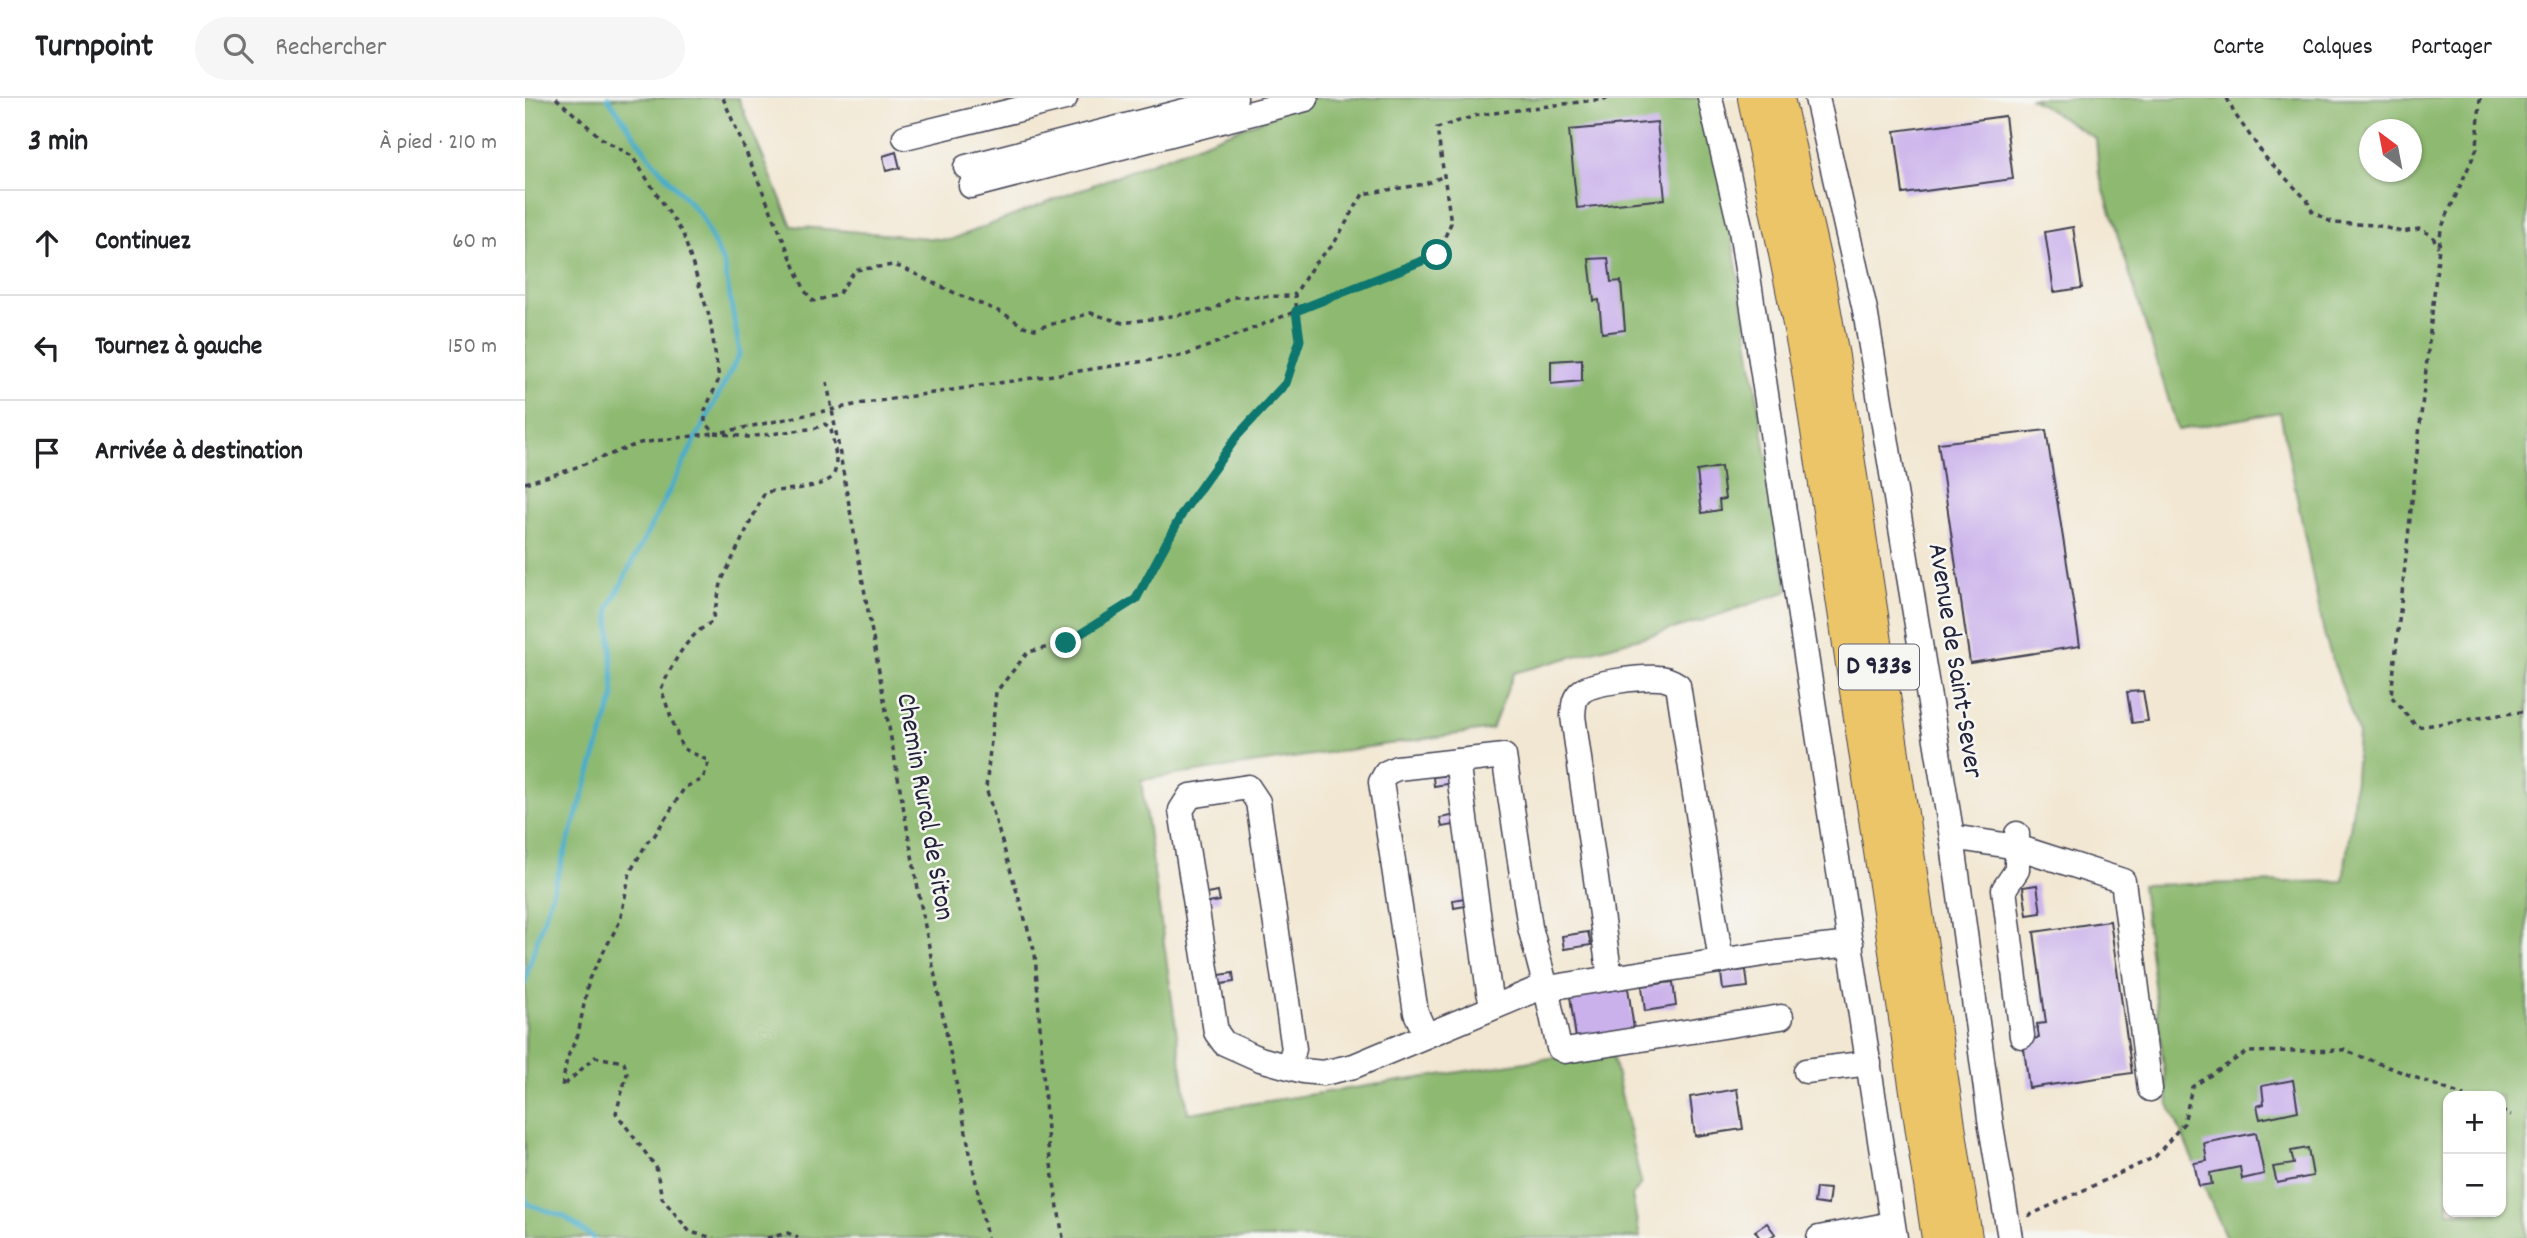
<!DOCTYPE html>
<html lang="fr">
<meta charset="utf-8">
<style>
body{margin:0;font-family:Dekko,sans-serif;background:#f6f6f6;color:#202124}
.controls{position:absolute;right:21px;bottom:21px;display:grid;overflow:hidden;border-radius:14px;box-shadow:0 2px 5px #0004}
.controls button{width:63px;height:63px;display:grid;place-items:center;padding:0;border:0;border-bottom:2px solid #e0e0e0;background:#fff;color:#202124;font:35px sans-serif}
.compass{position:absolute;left:1834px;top:21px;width:63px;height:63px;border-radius:50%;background:#fff;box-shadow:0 2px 5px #0004;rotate:328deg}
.stop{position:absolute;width:21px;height:21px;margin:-16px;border:5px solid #0f766e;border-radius:50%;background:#fff}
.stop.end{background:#0f766e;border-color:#fff;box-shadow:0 2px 7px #0008}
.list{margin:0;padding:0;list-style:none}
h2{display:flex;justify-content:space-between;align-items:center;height:91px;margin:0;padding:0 28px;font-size:30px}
h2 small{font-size:23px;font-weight:400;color:#757577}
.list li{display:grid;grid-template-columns:46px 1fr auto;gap:21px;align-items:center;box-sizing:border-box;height:105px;padding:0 28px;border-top:2px solid #e0e0e0}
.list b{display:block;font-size:26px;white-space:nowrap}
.list em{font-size:23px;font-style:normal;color:#757577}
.icon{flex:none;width:38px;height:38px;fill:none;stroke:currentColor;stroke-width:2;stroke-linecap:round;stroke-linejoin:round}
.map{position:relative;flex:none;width:2002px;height:1140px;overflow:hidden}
header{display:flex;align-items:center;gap:42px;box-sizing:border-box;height:98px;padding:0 35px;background:#fff;border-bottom:2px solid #e0e0e0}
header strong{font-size:33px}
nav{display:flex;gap:38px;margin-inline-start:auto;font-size:24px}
.search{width:490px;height:63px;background:#f6f6f6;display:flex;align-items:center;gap:18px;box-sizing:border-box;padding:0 24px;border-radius:38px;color:#757577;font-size:26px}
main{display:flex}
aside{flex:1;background:#fff}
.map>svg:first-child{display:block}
</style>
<header>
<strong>Turnpoint</strong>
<div class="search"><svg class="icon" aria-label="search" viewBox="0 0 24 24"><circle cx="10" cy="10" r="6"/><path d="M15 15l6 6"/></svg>Rechercher</div>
<nav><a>Carte</a><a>Calques</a><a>Partager</a></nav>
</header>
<main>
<aside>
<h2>3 min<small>À pied · 210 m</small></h2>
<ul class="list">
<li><svg class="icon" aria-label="ahead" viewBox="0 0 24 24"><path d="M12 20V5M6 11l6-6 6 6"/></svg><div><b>Continuez</b></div><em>60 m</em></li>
<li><svg class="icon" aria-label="left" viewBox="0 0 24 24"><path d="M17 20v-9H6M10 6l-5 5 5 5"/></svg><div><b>Tournez à gauche</b></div><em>150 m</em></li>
<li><svg class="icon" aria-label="arrive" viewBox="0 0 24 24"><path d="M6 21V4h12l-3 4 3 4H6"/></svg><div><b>Arrivée à destination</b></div></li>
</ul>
</aside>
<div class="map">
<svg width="2002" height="1140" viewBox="0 0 2002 1140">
<rect width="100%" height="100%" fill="#f6f6f2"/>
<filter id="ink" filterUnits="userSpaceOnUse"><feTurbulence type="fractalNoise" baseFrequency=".0143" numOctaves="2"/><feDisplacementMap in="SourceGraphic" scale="14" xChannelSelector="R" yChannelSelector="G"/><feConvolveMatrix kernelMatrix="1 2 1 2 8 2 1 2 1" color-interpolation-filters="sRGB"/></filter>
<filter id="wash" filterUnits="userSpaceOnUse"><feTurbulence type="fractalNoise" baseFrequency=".00686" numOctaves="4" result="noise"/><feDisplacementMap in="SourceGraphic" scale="28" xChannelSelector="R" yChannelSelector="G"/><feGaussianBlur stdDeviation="1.57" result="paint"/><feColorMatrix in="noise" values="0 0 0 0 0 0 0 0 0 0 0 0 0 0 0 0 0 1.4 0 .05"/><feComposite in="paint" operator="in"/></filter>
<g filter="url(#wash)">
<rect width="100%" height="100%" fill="#f2e7d2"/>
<g fill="#8eb971" stroke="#586e56" stroke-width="2" fill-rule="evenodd">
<polygon points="0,0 213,0 267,128 425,142 750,17 748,0 1185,0 1263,493 1176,523 989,575 967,631 616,682 663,1015 1086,951 1116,1085 1107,1098 1115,1140 0,1140"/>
<path d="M1506,0H2002V1140H1701L1643,1004L1617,787L1818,783L1828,710L1833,635L1800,540L1755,314L1653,332L1574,76L1571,41ZM1844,32H1886V74H1844ZM1923,998H1976V1114H1923Z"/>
</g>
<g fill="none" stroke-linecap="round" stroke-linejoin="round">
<g stroke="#4aadc9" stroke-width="5">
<polyline points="0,885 3,871 89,599 84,510 215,255 199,167 176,118 127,62 83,0"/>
<polyline points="0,1100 3,1106 40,1119 68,1140"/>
</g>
</g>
<g id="blocks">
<g fill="#cab1eb">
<polygon points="1480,18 1488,81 1378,96 1370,33"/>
<polygon points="1132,24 1140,101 1052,110 1044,32"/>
<polygon points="371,54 375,70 361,73 358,58"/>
<polygon points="1548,129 1557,190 1529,194 1520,134"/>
<polygon points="1083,160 1086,184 1096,183 1100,232 1077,235 1074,202 1069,203 1064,161"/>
<polygon points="1057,261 1057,283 1026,286 1026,263"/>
<polygon points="1521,332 1555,548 1445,565 1413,345"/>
<polygon points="1196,369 1200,401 1194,402 1195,412 1177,415 1172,373"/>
<polygon points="1618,593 1623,623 1607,625 1602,594"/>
<polygon points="926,677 928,685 909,688 908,679"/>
<polygon points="932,717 934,726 917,729 915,720"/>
<polygon points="1512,787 1516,815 1502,817 1498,789"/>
<polygon points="693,794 695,803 678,806 676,797"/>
<polygon points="945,799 946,807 929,810 928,802"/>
<polygon points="1585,823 1607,975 1504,990 1498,942 1514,940 1512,926 1521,925 1509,834"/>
<polygon points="1063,834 1066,847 1039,851 1037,838"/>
<polygon points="1221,872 1223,889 1198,892 1196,875"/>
<polygon points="708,875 709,884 690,887 688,878"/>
<polygon points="1148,884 1151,908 1120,913 1117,888"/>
<polygon points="1103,890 1109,931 1051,940 1045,898"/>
<polygon points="1768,982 1773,1013 1735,1021 1732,1008 1739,1006 1737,988"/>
<polygon points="1212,991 1218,1031 1170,1038 1165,999"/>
<polygon points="1731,1035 1739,1076 1717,1081 1715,1069 1685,1075 1687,1086 1674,1088 1669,1065 1682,1063 1679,1045"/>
<polygon points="1783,1050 1788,1078 1752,1085 1748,1069 1769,1066 1766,1053"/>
<polygon points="1291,1090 1305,1091 1303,1107 1289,1105"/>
<polygon points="1242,1125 1250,1136 1244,1140 1235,1140 1230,1133"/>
</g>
</g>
</g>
<g filter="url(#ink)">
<use href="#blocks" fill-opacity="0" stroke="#414052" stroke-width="2"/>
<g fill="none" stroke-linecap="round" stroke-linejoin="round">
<g stroke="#414052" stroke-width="27">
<g id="minor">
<polyline points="1185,0 1216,132 1370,1140"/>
<polyline points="1292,0 1340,212 1427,739 1466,1028 1485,1140"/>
<polyline points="380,39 540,0"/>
<polyline points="441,69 710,0"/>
<polyline points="446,88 781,1"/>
<polyline points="932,663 964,894 968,909"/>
<polyline points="1492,736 1492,772 1479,791 1497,938"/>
<polyline points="1427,739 1492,749 1598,783 1625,991"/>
<path d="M1085,880L1048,618C1049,608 1048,600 1057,593C1069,584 1117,579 1133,580C1140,580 1147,583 1153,587L1196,863"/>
<polyline points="901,937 891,915 856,684 861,675 872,670 979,658 1005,829 1021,890 1034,950 1040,953 1256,919"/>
<polyline points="763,968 769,951 733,704 723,689 665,698 656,712 691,934 699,945 735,961 778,973 798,975 829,968 1010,892 1252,854 1326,846"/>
<polyline points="1281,973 1344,965"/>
<polyline points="1294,1140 1367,1126"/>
</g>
</g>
<g stroke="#414052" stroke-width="34">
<g id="major">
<polyline points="1229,0 1282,266 1413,1140"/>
<polyline points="1253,0 1295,186 1308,259 1441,1140"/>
</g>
</g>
<g stroke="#414052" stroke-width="3.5" stroke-dasharray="5 5" stroke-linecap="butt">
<path d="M31,0L76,40L107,58L158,136L185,221L194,281L180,312V324L190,335L223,339L291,330L300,326L306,331C308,344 314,363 309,376C303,391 256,392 240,394L197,482L187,524C161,538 148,565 136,591L157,650L184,663L178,681L160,689L128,740L123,743L105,774L95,823L64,881L53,937L42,960L37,989L70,959L99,964L102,976L91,1015L131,1069L137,1100L165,1134L189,1140"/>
<polyline points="198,0 280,193 288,203 313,197 330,172 369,167 380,171 434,197 478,215 498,228 510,231 566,215 598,225 687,212 708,199 767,198 770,196"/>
<polyline points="1702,0 1709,15 1741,60 1782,102 1787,113 1808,125 1850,127 1877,134 1894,131 1907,137 1913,149"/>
<polyline points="1955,0 1952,50 1916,131 1866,598 1892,629 2002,613"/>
<polyline points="302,284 397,813 462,1140"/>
<polyline points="198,334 334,306 661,257 912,157 926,125 912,30 953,17 1086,0"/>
<polyline points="0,385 41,373 115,345 190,335"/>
<polyline points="1976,1013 1986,1017"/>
<polyline points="1503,1118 1630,1059 1659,1025 1667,989 1722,954 1819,952 1939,998"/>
<polyline points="242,1140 263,1135 273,1140"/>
<polyline points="538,1140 523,1048 510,855 461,690 471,594 503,554 541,545 611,501 658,414 713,337 761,285 775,242 770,196 789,166 808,147 838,96 900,86 919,78"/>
</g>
<use href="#minor" stroke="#fff" stroke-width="24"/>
<use href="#major" stroke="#edc569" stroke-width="32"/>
</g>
</g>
<g fill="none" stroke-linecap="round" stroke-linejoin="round" filter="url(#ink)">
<polyline stroke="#0f766e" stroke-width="9" points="541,545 611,501 658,414 713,337 761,285 775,242 771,213 912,157"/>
</g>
<g text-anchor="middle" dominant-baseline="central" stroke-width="5" stroke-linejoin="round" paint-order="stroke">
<rect fill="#f6f6f2" stroke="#626272" stroke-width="2" x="1314" y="546.5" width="80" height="45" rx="5"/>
<g font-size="26" font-weight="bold" fill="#22223b">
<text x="1354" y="569">D 933s</text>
</g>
<g font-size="28" fill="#22223b" stroke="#f6f6f2">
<text transform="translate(1428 563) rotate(81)">Avenue de Saint-Sever</text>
<text transform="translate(398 709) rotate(80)">Chemin Rural de Siton</text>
</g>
</g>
</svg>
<div class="controls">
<button>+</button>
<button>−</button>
</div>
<svg class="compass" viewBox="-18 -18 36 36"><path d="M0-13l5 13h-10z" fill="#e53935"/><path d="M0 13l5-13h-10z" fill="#757577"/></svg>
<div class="stop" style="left:912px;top:157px"></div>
<div class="stop end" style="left:541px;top:545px"></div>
</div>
</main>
